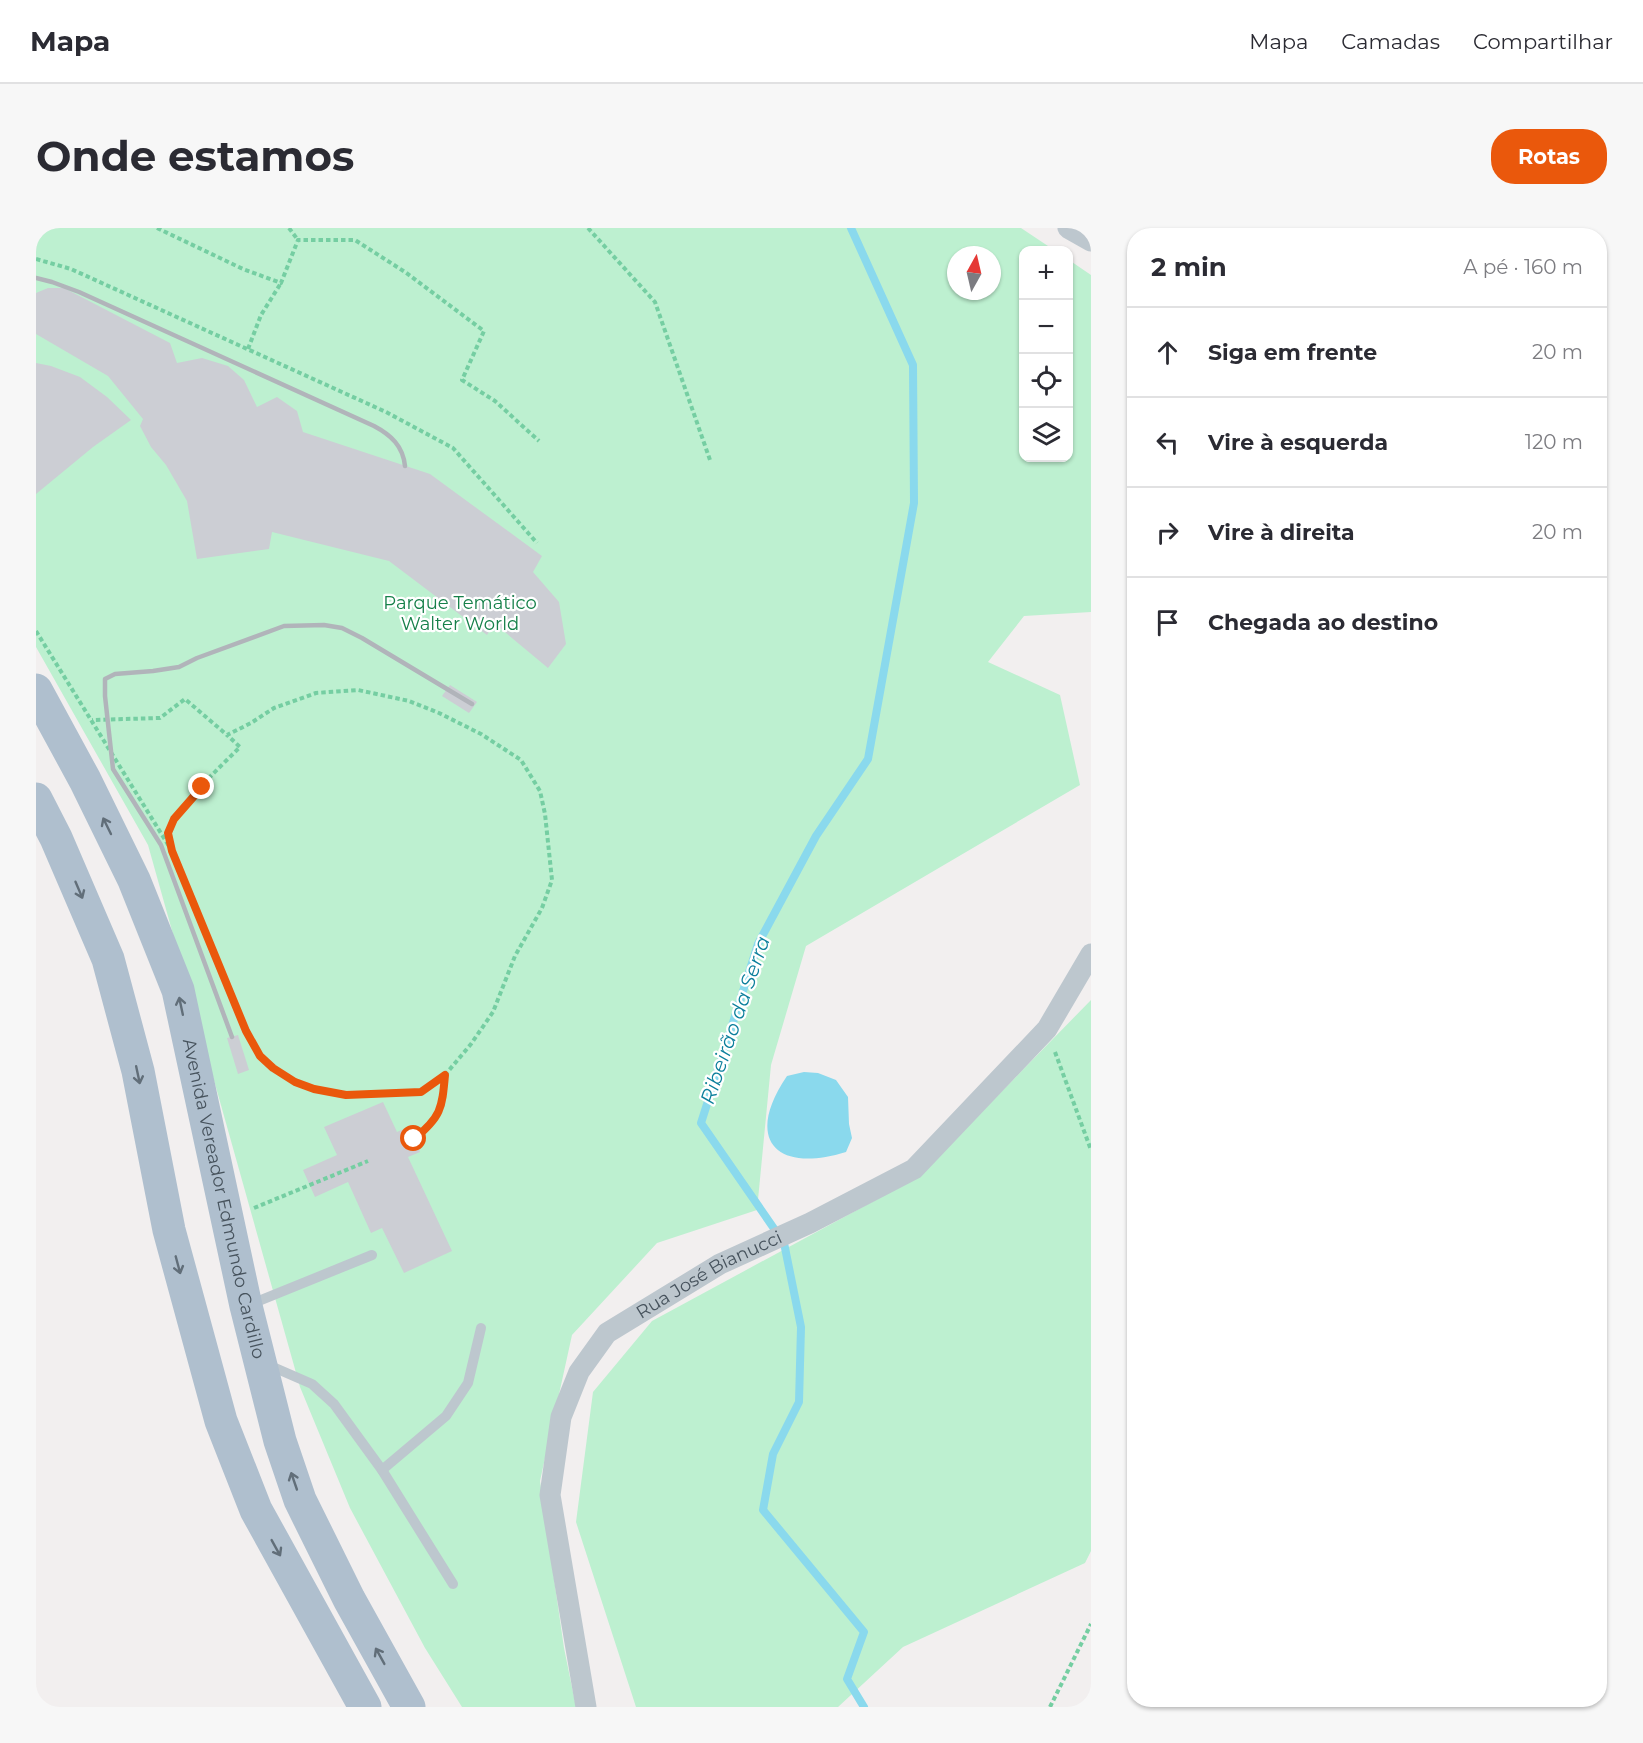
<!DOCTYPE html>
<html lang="pt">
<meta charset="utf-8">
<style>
body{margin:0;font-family:Montserrat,sans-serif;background:#f7f7f7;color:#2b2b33}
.controls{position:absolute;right:18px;top:18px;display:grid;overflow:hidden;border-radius:12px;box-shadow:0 2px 4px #0004}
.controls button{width:54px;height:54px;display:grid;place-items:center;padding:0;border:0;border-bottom:2px solid #e1e1e2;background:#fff;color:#2b2b33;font:30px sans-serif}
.compass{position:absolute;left:911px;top:18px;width:54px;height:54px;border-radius:50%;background:#fff;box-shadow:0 2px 4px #0004;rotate:8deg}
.stop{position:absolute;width:18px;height:18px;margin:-14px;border:4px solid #ea580c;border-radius:50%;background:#fff}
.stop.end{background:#ea580c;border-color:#fff;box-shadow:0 2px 6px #0008}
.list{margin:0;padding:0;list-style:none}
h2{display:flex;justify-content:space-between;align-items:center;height:78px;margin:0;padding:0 24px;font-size:26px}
h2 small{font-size:20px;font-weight:400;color:#7c7c81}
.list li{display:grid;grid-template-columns:39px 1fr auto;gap:18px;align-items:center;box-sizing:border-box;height:90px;padding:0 24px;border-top:2px solid #e1e1e2}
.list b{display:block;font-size:22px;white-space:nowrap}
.list em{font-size:20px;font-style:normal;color:#7c7c81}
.icon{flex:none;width:33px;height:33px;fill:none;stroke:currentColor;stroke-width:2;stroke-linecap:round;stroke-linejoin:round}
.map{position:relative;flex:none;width:1055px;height:1479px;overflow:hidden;border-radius:24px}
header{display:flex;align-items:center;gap:36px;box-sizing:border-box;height:84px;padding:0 30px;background:#fff;border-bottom:2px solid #e1e1e2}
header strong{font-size:28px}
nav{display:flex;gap:33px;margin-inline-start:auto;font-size:21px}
.intro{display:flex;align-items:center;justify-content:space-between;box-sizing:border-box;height:144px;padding:0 36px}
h1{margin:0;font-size:42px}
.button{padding:15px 27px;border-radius:24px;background:#ea580c;color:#fff;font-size:21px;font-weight:700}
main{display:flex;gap:36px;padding:0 36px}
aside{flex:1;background:#fff;border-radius:24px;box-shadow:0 2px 4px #0004}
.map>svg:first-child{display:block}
</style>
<header>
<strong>Mapa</strong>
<nav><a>Mapa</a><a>Camadas</a><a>Compartilhar</a></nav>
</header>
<div class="intro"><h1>Onde estamos</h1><a class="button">Rotas</a></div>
<main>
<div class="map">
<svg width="1055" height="1479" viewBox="0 0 1055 1479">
<rect width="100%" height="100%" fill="#f2efef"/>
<g fill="#bdf0d0" fill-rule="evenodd">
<path d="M0,0H985L1018,22H987V230H1032L1033,32L1055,47V384L988,388L952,434L1024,467L1044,557L770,718L735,837L721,982L621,1015L536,1107L504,1253L528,1420L540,1479H426L389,1420L314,1280L264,1159L112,617L0,419ZM920,27H956V63H920Z"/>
<polygon points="1055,772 1055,1323 1049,1335 867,1419 802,1479 600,1479 540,1294 557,1164 616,1093 882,949"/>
</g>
<path fill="#8ad9ed" d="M768,844L782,845L800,852L812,869L813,896L816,910L810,924C739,946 708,911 751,848Z"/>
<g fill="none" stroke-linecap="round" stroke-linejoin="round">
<polyline stroke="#8ad9ed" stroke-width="8" points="815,0 877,137 878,275 832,531 780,608 722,716 665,895 748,1015 765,1099 763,1174 737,1226 727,1282 828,1404 811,1451 828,1479"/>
</g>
<g fill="#ccced4">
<polygon points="12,60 28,60 134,115 141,135 166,130 192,138 208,152 221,179 241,169 261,183 267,204 394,246 506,328 497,344 523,374 530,416 512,440 458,395 451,407 353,333 236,304 233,321 161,331 151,273 130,237 115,219 104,198 107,191 72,148 0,106 0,65"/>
<polygon points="0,135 15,138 44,149 71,169 95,192 57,219 0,266"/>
<polygon points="414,457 441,474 433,485 406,468"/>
<polygon points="202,807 213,842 202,846 191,810"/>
<polygon points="347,874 361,904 372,899 384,924 372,929 416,1023 368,1045 346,1000 335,1005 312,954 279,969 267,942 301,927 288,899"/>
</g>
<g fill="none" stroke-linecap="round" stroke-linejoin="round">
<g stroke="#75cea2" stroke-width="4" stroke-dasharray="4.5 3" stroke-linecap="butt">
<polyline points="121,0 207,41 245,55 262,12 319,12 369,44 448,103 426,152 459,173 503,213"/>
<polyline points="253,0 262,12"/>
<polyline points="552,0 619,74 674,232"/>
<polyline points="0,31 35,41 350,184 417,220 501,315"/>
<polyline points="212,121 225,87 245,55"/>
<polyline points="0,403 136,623 210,803 224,828 237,840 259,854 278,861 310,867 385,864 409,847 435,816 457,784 479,728 506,680 516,652 509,586 504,563 485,532 445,506 403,485 373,473 322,462 280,465 238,480 215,495 191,507 149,471 124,490 56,492"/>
<path d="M135,619L132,605C148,572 178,545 204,519L191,507"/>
<polyline points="1019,824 1055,922"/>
<path d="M378,911C404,889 406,881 409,848"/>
<polyline points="218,980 332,933"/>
<polyline points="1014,1479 1055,1396"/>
</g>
<g stroke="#bdc7ce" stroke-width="10">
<polyline points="213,1077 336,1027"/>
<polyline points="230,1136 276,1156 298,1176 346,1242 417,1356"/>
<polyline points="346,1242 410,1188 432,1155 445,1100"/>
</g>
<g stroke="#bdc7ce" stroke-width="21">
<polyline points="1032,0 1055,13"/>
<path id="s1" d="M550,1479L514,1267L525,1189L543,1144L571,1105L684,1036L774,995L878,941L1011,801L1055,726"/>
</g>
<g stroke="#afbfce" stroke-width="33">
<path id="s2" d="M0,462L49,552L98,652L142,762L210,1078L244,1213L264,1272L313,1371L373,1479"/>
<polyline points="0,571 20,610 72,731 102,843 133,1002 185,1193 220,1282 329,1479"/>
</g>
<g stroke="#b1b4ba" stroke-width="4.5">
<path d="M0,50L16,54L43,64L338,198C355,207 367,218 369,238"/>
<polyline points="196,809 125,617 77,541 69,468 69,451 79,446 117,443 143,439 161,430 248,398 288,397 306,400 326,410 436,476"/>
</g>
</g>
<defs><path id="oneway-shaft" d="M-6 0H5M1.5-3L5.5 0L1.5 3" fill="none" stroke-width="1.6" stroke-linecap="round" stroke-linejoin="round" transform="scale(1.5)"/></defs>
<g stroke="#616e79">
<use href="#oneway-shaft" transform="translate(71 598) rotate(-116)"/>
<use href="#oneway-shaft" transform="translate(43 662) rotate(67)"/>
<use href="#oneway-shaft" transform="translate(145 778) rotate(-102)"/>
<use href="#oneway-shaft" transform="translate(102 847) rotate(78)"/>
<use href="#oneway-shaft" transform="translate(142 1037) rotate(75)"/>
<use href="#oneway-shaft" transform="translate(258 1253) rotate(-109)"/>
<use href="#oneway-shaft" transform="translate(240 1320) rotate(61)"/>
<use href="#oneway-shaft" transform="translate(344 1428) rotate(-119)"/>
</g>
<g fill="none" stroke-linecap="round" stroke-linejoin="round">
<path stroke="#ea580c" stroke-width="8" d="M166,559L138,591L132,605L136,623L210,803L224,828L237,840L259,854L278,861L310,867L385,864L409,847C406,881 405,889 378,911"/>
</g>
<g text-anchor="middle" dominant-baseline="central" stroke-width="4.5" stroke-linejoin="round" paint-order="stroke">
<g font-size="18" fill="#16804a" stroke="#fff">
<text x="424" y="375">Parque Temático<tspan x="424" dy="21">Walter World</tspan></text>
</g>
<g font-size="18" fill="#47535d" stroke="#fff">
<text stroke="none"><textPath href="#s2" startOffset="546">Avenida Vereador Edmundo Cardillo</textPath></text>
<text stroke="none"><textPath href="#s1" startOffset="508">Rua José Bianucci</textPath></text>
</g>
<g font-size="20" font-style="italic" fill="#0c7f9c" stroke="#fff">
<text transform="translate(699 792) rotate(-71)">Ribeirão da Serra</text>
</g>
</g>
</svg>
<div class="controls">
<button>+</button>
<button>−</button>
<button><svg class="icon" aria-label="locate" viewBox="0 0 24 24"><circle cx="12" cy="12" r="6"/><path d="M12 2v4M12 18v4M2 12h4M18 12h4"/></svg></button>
<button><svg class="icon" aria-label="layers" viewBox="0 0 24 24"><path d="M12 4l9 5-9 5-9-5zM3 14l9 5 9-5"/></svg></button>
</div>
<svg class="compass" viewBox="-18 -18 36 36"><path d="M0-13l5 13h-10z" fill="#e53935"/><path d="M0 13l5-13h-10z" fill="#7c7c81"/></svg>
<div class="stop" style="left:378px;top:911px"></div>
<div class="stop end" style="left:166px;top:559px"></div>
</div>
<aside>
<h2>2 min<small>A pé · 160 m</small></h2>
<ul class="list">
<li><svg class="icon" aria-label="ahead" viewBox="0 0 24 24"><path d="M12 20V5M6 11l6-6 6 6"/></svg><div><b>Siga em frente</b></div><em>20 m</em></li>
<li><svg class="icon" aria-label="left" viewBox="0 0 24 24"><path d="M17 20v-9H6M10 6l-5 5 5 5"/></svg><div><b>Vire à esquerda</b></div><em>120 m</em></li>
<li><svg class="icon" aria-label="right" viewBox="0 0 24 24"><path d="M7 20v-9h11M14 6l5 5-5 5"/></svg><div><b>Vire à direita</b></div><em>20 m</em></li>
<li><svg class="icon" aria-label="arrive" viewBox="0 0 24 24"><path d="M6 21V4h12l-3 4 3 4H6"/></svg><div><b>Chegada ao destino</b></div></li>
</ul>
</aside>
</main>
